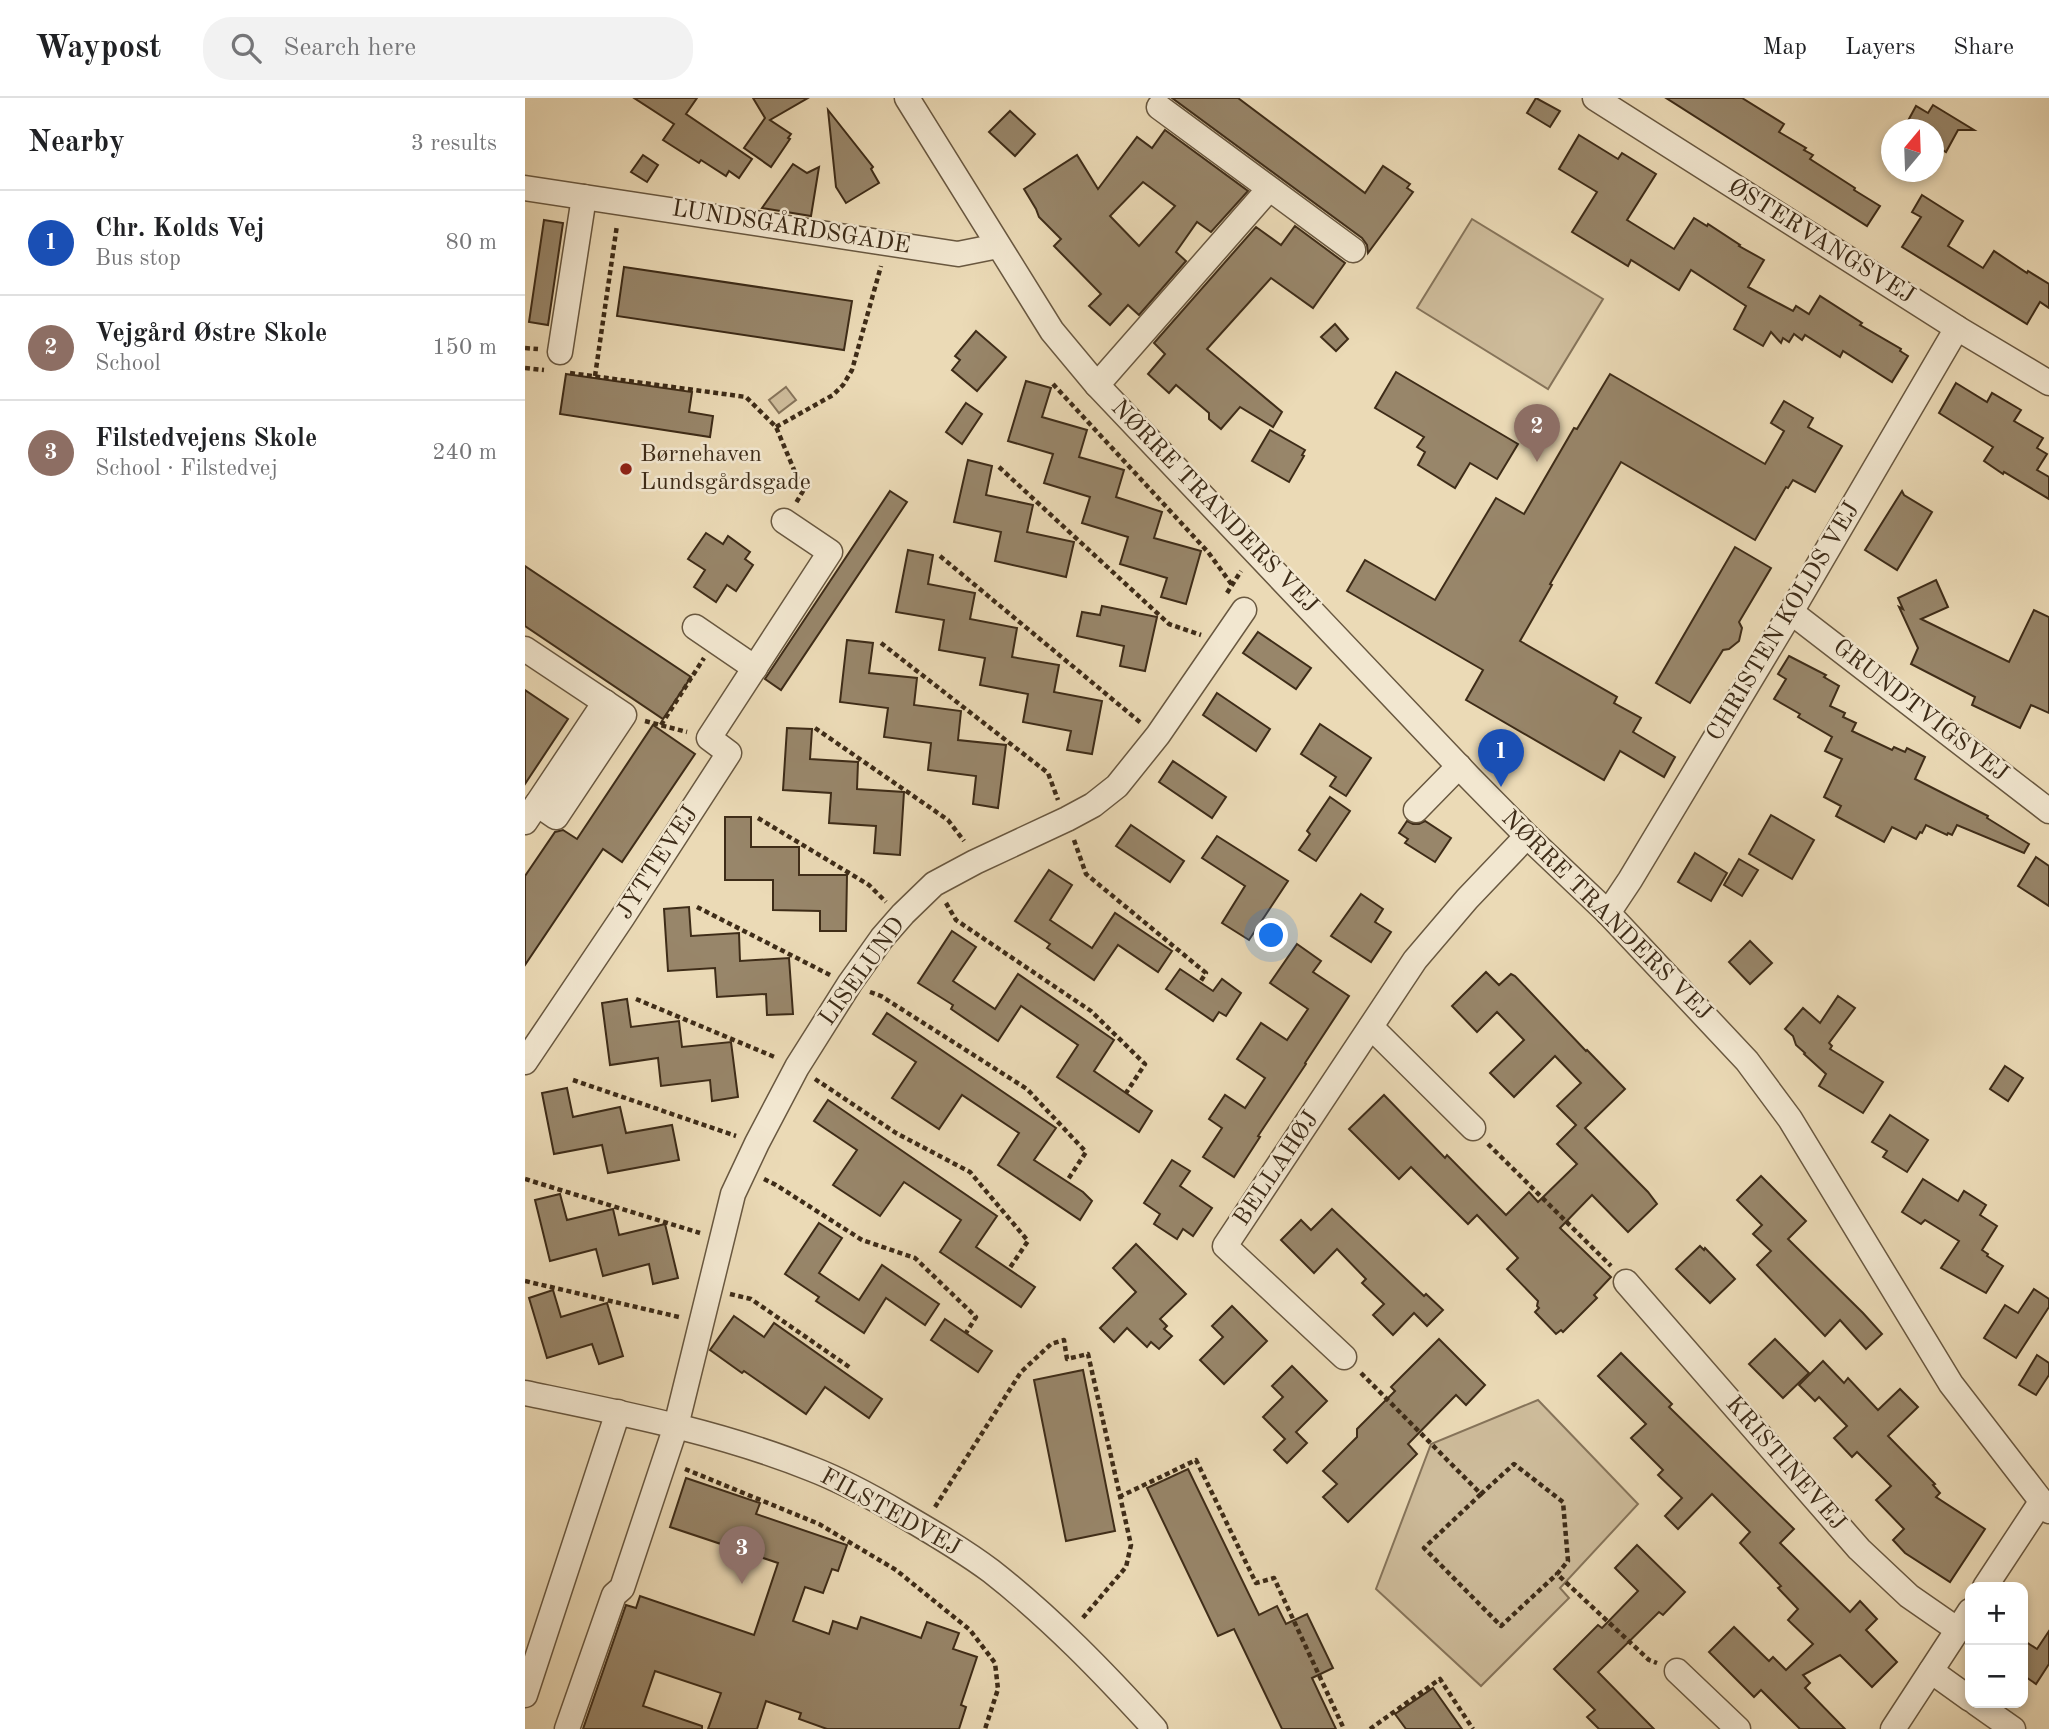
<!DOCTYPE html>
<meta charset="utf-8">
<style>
body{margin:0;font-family:"Old Standard TT",serif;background:#f2f2f2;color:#202124}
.controls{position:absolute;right:21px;bottom:21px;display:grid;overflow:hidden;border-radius:14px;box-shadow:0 4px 10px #0003}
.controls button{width:63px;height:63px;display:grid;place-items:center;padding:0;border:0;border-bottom:2px solid #e0e0e0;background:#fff;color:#202124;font:35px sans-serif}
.compass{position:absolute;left:1356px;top:21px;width:63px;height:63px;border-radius:50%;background:#fff;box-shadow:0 4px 10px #0003;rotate:19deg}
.you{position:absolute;left:747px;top:838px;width:24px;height:24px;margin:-18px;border:5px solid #fff;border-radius:50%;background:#1a73e8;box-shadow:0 0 0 10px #1a73e833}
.badge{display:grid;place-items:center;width:46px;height:46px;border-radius:50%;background:#db2777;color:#fff;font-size:23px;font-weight:700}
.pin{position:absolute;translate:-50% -58px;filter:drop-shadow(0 2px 4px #0008)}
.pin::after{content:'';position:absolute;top:37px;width:24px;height:21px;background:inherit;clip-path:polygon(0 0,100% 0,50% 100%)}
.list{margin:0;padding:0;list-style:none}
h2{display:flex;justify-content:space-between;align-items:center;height:91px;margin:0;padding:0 28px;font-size:30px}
h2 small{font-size:23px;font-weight:400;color:#757577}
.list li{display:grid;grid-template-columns:46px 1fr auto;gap:21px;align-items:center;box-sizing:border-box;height:105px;padding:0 28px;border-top:2px solid #e0e0e0}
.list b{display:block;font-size:26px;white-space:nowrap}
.list p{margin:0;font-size:23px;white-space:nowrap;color:#757577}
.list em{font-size:23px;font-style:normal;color:#757577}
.icon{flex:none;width:38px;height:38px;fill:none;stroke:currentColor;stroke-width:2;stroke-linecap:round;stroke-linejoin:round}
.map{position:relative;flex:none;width:1524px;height:1631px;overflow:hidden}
header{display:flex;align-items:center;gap:42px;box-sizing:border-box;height:98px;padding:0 35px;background:#fff;border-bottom:2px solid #e0e0e0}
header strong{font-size:33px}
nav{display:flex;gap:38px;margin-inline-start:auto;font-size:24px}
.search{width:490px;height:63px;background:#f2f2f2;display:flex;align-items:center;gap:18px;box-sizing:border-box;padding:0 24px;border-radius:28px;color:#757577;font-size:26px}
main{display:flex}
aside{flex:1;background:#fff}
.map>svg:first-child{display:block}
</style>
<header>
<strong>Waypost</strong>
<div class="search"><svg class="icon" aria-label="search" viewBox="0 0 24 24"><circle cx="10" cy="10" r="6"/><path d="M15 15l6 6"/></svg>Search here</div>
<nav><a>Map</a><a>Layers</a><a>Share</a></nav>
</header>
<main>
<aside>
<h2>Nearby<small>3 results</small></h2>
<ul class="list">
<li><span class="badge" style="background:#1a4fb4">1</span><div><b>Chr. Kolds Vej</b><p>Bus stop</p></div><em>80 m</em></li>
<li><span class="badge" style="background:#8d6e63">2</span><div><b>Vejgård Østre Skole</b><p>School</p></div><em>150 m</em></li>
<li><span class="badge" style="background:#8d6e63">3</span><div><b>Filstedvejens Skole</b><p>School · Filstedvej</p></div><em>240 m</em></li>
</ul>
</aside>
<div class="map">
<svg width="1524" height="1631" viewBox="0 0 1524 1631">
<rect width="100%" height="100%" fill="#ebdab6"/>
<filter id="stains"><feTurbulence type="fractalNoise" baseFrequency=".00286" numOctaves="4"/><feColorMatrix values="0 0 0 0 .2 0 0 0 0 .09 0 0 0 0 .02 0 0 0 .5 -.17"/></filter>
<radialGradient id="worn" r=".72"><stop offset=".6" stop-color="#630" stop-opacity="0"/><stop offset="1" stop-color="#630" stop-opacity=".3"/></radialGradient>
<g fill="#cebc9b" stroke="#86745a" stroke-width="2">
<polygon points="947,121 1078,201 1023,291 892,210"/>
<polygon points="261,289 271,302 254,315 244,302"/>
<polygon points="1013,1302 1113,1406 1035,1490 1044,1500 956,1588 851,1491 906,1346"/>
</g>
<g fill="#98866a" stroke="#3e2c18" stroke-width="2" fill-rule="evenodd">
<polygon points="109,0 172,0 161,16 227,61 214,80 204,73 201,78 176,62 174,65 138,42 149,26"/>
<polygon points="228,0 283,0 245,22 266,36 263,40 265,41 246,69 219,50 240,20"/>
<polygon points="647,0 713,0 840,95 858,68 885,86 882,90 888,94 843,155 842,147 837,140"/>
<polygon points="1011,0 1035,13 1025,29 1002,15"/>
<polygon points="1141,0 1217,0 1259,26 1254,34 1281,50 1279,52 1288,57 1285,61 1330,90 1329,92 1355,108 1342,128"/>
<polygon points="1408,7 1449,32 1433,32 1421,54 1409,47 1409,32 1378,32 1391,8 1403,15"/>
<polygon points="303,12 348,69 346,71 354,85 321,105 311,89"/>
<polygon points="485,13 510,36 490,58 464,34"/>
<path d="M640,32L723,93L686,134L672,124L651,154L661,163L614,217L603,207L585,227L564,208L576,196L529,148L536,141L514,119L511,111L499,91L552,57L573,91L612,39L627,50ZM618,84L650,108L614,148L585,118Z"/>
<polygon points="1054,37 1093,61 1097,55 1131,76 1102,122 1149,151 1169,120 1182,128 1183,126 1215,147 1214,148 1239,162 1223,189 1268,213 1271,208 1284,216 1295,198 1337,225 1335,227 1376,251 1375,253 1383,258 1367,284 1318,253 1315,259 1280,237 1277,242 1269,236 1264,244 1258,240 1256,245 1246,234 1238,248 1209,231 1221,208 1166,172 1154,192 1106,162 1103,168 1047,134 1072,94 1034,71"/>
<polygon points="118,57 133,67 122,84 106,74"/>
<polygon points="268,66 282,75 294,69 286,118 237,110"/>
<polygon points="1397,97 1438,123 1423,148 1458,170 1469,153 1502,175 1503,173 1524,186 1524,210 1515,204 1502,226 1377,149 1396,119 1387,114"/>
<polygon points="19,122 38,125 23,227 4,224"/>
<polygon points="770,128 820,165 788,210 746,180 682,251 757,314 748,329 715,309 696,331 684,321 684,315 651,287 644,295 623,276 640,256 629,245 731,129 756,147"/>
<polygon points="99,169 327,203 319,252 92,218"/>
<polygon points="810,226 823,241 811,253 796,239"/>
<polygon points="451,233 481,259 452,293 427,272 435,262 430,258"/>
<polygon points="871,274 993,346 972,381 945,365 930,390 893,367 900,354 892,349 899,339 850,310"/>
<polygon points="41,276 167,294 164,314 188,318 185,339 35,316"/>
<polygon points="1085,276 1240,366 1259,333 1246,325 1259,303 1288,320 1283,329 1317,348 1290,394 1268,382 1263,390 1261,389 1230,442 1096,364 1025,486 1027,487 995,543 1092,599 1089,605 1116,620 1108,634 1150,659 1139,679 1095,653 1079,682 941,602 958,572 822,493 840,462 910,502 971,400 999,416 1049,330 1052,331"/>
<polygon points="501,283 526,290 517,319 562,332 554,359 599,372 591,399 637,414 629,440 676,453 661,506 636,499 642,480 595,466 603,439 557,425 565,399 519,385 528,356 483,343"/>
<polygon points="1431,285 1462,304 1467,295 1496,312 1489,323 1518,340 1512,350 1522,356 1512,372 1524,379 1524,401 1479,374 1478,376 1459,363 1468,349 1414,315"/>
<polygon points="441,305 457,316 437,346 421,334"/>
<polygon points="745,332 780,352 777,357 779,358 764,384 727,363"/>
<polygon points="443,362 467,368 461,397 508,407 502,434 549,444 541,479 470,463 476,434 429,424"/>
<polygon points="365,393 382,404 256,592 240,581"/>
<polygon points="1377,393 1379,397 1407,414 1372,472 1340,452"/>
<polygon points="181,435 198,446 203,438 225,454 220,461 228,467 211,493 202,487 191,504 169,489 180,472 163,461"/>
<polygon points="1210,449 1246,470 1214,524 1217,530 1214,543 1204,551 1198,552 1165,605 1131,585"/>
<polygon points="383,452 408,457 403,486 450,495 445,521 492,530 487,559 534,567 529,594 577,603 567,656 542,652 546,633 498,624 503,596 455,587 460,560 414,552 419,522 371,514"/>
<polygon points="0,468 166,579 138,621 0,528"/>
<polygon points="1411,482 1423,509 1396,521 1484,564 1509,512 1524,519 1524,615 1506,607 1495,630 1447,607 1450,599 1386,566 1393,550 1374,509 1378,511 1373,500"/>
<polygon points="577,508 632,519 620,573 595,568 599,548 552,538 557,514 575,517"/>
<polygon points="733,534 786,570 771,591 718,555"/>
<polygon points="322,542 348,545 344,575 392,580 389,607 436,613 433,642 481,647 473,710 448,706 451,678 403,672 406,645 359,639 363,610 315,604"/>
<polygon points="1264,558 1301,577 1299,579 1314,588 1305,608 1320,615 1318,619 1331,625 1327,633 1367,652 1369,649 1380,654 1382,650 1400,659 1390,681 1463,718 1462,720 1504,746 1499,755 1432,727 1427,737 1423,735 1422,737 1401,727 1397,735 1395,734 1391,741 1367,729 1359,744 1311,718 1316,708 1299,699 1317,661 1300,653 1307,639 1273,619 1275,616 1249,601 1261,581 1253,576"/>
<polygon points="0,592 43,621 0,686"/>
<polygon points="692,595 745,631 731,653 678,617"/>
<polygon points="795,626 846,660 821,698 805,688 811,679 776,656"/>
<polygon points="128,627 170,656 97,764 78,751 0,867 0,778 30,734 38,732 52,741"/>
<polygon points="262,630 287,631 285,661 333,664 332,691 379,694 375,757 349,755 351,728 304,725 306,695 258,692"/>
<polygon points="648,663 701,699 687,720 634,684"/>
<polygon points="805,699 825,713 791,763 774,752 785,736 782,733"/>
<polygon points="1246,717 1289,742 1267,781 1224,756"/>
<polygon points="200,719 226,719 226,749 274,749 274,777 322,777 321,833 295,833 295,813 248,812 248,782 200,782"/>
<polygon points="882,723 888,726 894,726 900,723 926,740 910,764 880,745 883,741 874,735"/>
<polygon points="606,727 659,763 645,784 591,748"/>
<polygon points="692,738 763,783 724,842 697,825 720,788 677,760"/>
<polygon points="1170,755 1202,775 1186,803 1153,784"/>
<polygon points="1511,759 1524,768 1524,808 1493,788"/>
<polygon points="1214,761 1233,772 1217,798 1199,787"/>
<polygon points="524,772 547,787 525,822 567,850 590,815 647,853 633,874 593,847 569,882 522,850 525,846 490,823"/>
<polygon points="836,796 858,811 850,824 866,834 846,864 806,838"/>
<polygon points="164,809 166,838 214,835 215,863 264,860 268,916 242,917 241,896 192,899 190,870 143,873 139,811"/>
<polygon points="427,833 451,849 428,883 470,911 493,876 589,942 569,973 627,1013 614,1034 532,979 553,947 496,908 473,943 426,911 428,907 393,885"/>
<polygon points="1225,843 1247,865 1225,886 1204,864"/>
<polygon points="772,846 796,863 788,874 824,898 780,965 781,966 733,1038 735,1039 709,1079 678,1059 697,1030 684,1021 700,997 720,1010 740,980 712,961 736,925 762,942 783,911 745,885"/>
<polygon points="655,871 688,893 697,881 716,895 701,918 694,914 688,923 641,891"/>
<polygon points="961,874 974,887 986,876 990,878 1061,953 1062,952 1100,991 1060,1030 1123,1094 1132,1106 1103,1134 1067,1097 1035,1130 1086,1179 1069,1197 1072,1200 1038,1234 1036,1232 1031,1236 1010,1214 1014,1210 1012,1208 1013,1203 982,1171 993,1160 952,1117 943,1126 886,1069 874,1081 824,1031 859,997 920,1060 922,1057 981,1117 1004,1094 1013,1104 1052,1066 1032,1046 1051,1027 1032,1008 1056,985 1030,958 989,999 965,975 999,942 972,914 952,934 927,908"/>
<polygon points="1313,898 1330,910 1304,945 1307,948 1305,951 1358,984 1338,1015 1294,988 1301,976 1279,956 1280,955 1271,947 1268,938 1260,931 1278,910 1295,925"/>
<polygon points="102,901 106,929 154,923 157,949 206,944 213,999 187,1003 185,982 136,988 133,960 85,967 77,905"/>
<polygon points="362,915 531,1030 509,1062 558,1094 567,1103 555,1122 473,1067 494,1035 437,997 414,1031 367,1000 391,964 348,936"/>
<polygon points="1480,968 1498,980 1483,1003 1465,991"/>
<polygon points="42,990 48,1019 95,1009 101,1035 147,1027 154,1062 83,1075 77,1047 29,1056 17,995"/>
<polygon points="303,1002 472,1118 451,1149 510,1189 496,1209 415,1154 436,1122 379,1084 355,1118 308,1087 332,1052 289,1023"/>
<polygon points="1365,1017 1403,1042 1382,1074 1358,1059 1362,1053 1347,1044"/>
<polygon points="647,1062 665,1073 655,1088 687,1110 668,1138 658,1131 652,1141 629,1126 635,1116 619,1105"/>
<polygon points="1236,1078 1281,1123 1263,1141 1338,1215 1357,1236 1341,1251 1315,1222 1300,1238 1232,1167 1246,1153 1228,1136 1237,1127 1212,1102"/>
<polygon points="1398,1081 1433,1103 1439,1093 1461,1107 1455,1117 1472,1128 1457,1152 1463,1156 1462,1158 1478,1168 1461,1195 1416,1170 1434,1143 1400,1122 1396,1126 1377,1114"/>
<polygon points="35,1096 42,1122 88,1111 94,1137 140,1126 153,1180 128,1186 124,1166 78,1178 71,1151 25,1163 10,1102"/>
<polygon points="807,1111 899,1198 901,1196 918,1212 902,1228 889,1215 868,1237 848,1217 859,1206 837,1185 841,1181 812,1151 789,1175 756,1142 776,1122 786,1132"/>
<polygon points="294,1125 317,1140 294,1175 334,1202 357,1167 414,1206 400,1227 361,1200 339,1235 291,1203 294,1199 260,1176"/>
<polygon points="611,1146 661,1196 635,1221 642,1228 639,1231 647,1238 634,1251 626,1244 622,1249 602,1230 589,1244 575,1230 611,1194 588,1170"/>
<polygon points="1175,1148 1179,1152 1180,1150 1210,1181 1185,1205 1151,1171"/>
<polygon points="1509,1191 1524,1201 1524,1209 1491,1260 1459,1240 1480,1207 1493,1215"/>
<polygon points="28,1192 36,1219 82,1205 98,1258 74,1266 67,1246 22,1260 4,1200"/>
<polygon points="707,1208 742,1243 699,1286 675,1262 698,1239 687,1228"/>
<polygon points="209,1218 239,1239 249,1225 357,1301 344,1320 300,1289 281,1316 219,1273 217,1275 185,1252"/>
<polygon points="420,1221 467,1253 453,1274 406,1242"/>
<polygon points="914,1241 960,1287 941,1307 931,1297 883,1346 892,1356 823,1424 798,1399 812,1386 798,1373 832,1339 832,1331 870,1293 866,1289"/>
<polygon points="1250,1241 1284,1275 1258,1300 1224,1266"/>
<polygon points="1096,1255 1147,1306 1144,1309 1269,1431 1255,1445 1325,1514 1335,1503 1352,1521 1341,1532 1372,1564 1347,1589 1315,1557 1278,1577 1285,1585 1280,1590 1320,1631 1275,1631 1236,1592 1229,1599 1184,1554 1209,1529 1244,1563 1248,1559 1261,1572 1288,1546 1263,1522 1273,1511 1253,1490 1256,1488 1215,1445 1225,1434 1187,1396 1153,1431 1140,1418 1157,1400 1133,1377 1138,1372 1106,1340 1121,1326 1073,1278"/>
<polygon points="1512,1257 1524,1265 1524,1277 1511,1297 1494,1287"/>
<polygon points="1298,1263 1319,1285 1323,1280 1353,1312 1375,1291 1393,1309 1363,1338 1410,1386 1408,1387 1415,1395 1411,1399 1460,1431 1425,1484 1380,1455 1368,1442 1379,1431 1351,1402 1366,1388 1332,1354 1327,1359 1309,1340 1322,1328 1294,1299 1290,1303 1274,1287"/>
<polygon points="767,1268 802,1303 771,1334 782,1345 762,1365 749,1352 760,1341 738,1319 758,1299 747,1288"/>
<polygon points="558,1272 590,1433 541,1443 509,1282"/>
<polygon points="663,1371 734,1517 752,1508 761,1526 782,1516 808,1570 787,1580 811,1631 757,1631 709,1531 693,1538 622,1390"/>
<polygon points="161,1380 235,1405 231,1416 322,1447 313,1473 307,1471 298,1495 280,1489 268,1523 304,1536 308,1523 332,1531 336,1519 396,1540 402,1524 434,1535 428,1551 452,1559 436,1607 441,1609 434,1631 302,1631 274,1621 276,1615 241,1603 232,1631 183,1631 196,1595 130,1573 118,1608 177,1628 177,1631 58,1631 101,1507 111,1510 115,1498 229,1537 253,1465 145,1429"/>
<polygon points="1112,1447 1160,1494 1138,1517 1134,1514 1073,1574 1129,1631 1074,1631 1062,1619 1070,1612 1029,1571 1073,1527 1077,1530 1113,1493 1090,1470"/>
<polygon points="1524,1533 1524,1566 1511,1586 1498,1577 1498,1542 1512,1551"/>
<polygon points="908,1590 937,1631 881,1631 870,1616"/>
</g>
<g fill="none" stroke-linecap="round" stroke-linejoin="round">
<g stroke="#695840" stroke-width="27">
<g id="minor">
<polyline points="382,0 527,233 572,287 944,679 1002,738 1083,815 1222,963 1265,1021 1426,1286 1524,1413"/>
<polyline points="1070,0 1432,230 1524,285"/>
<polyline points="634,9 828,152"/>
<polyline points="0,90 433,156 473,148"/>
<polyline points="35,254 59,99"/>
<polyline points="572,287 744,91"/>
<polyline points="1266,514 1524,713"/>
<polyline points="170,529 230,570"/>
<polyline points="0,551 99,617 31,719 12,706"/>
<polyline points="891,712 934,668"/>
<polyline points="0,724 80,604"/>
<polyline points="1083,815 1105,782 1266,514 1432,230"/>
<polyline points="846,929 948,1030"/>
<polyline points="0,964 97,820 204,655 184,640 305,454 259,423"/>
<polyline points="1101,1184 1334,1451 1384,1498 1433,1532"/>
<polyline points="819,1259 700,1148 890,862 942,801 1002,738"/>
<path d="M0,1295C96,1315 195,1334 287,1371C318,1383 347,1399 376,1416C407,1434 438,1452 466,1473C526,1520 579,1575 630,1631"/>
<polyline points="1460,1489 1516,1404"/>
<polyline points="1152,1573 1213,1631"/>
<polyline points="1406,1573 1445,1601"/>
<polyline points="0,1597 93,1314"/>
<polyline points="1451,1605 1488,1631"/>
<polyline points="42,1631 89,1497 97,1490 151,1328 208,1096 232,1045 272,969 325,885 357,840 378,816 409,786 450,764 542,721 568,707 592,688 633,637 719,512"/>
<polyline points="1368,1631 1445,1513"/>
</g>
</g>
<g stroke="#3e2c18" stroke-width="4.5" stroke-dasharray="5 3.5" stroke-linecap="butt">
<polyline points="0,250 13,251"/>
<polyline points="0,270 19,272"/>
<polyline points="45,275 221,299 251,329 278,393 271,405"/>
<polyline points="70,278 92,127"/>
<polyline points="528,286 683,454 707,487"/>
<polyline points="251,329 308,297 318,287 327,272 356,168"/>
<polyline points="474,369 644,526 676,537"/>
<polyline points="415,458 616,625"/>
<polyline points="702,495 716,473"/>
<polyline points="356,545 523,675 533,702"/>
<polyline points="120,623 162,634"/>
<polyline points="136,627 179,560"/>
<polyline points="290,630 423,722 439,743"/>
<polyline points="233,720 344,787 361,804"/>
<polyline points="549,742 561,776 681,875 675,884"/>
<polyline points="421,805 431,822 566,913 620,966 601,995"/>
<polyline points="172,809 305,877"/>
<polyline points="345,894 356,898 502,991 561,1054 542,1083"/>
<polyline points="111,901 252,960"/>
<polyline points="290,981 371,1035 445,1074 503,1143 484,1171"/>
<polyline points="48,982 211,1038"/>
<polyline points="963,1046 1086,1168"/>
<polyline points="0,1081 175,1135"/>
<polyline points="239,1081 251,1087 337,1142 390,1160 451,1219 441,1235"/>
<polyline points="0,1183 154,1219"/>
<polyline points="205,1196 226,1201 327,1271"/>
<polyline points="836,1275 956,1396 989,1366 1038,1404 1043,1463 1032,1476 1124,1562 1132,1565"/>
<polyline points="160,1371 294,1426 371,1472 445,1532 470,1565 473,1591 460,1631"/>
<polyline points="956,1396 899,1450 976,1528 1032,1476"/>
<polyline points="594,1399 671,1362 731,1485 749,1480 819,1631"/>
<polyline points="410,1409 496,1274 526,1246 539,1242 542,1261 563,1256 606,1447 601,1469 556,1522"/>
<polyline points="845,1631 915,1581 948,1631"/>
</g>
<use href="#minor" stroke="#f2e7d0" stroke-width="24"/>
</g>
<circle fill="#8f2418" stroke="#f2e7d0" stroke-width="2.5" cx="101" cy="371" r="7"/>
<g text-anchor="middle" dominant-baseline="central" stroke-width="5" stroke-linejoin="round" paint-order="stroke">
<g font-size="24" fill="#3e2c18" stroke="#f2e7d0">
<text transform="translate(266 130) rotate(9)">LUNDSGÅRDSGADE</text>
<text transform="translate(1296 144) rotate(32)">ØSTERVANGSVEJ</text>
<text transform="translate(689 409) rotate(46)">NØRRE TRANDERS VEJ</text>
<text transform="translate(1259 524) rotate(-59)">CHRISTEN KOLDS VEJ</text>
<text transform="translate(1395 613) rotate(38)">GRUNDTVIGSVEJ</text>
<text transform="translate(133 765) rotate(-57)">JYTTEVEJ</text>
<text transform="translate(1081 818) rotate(45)">NØRRE TRANDERS VEJ</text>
<text transform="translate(338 874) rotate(-54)">LISELUND</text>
<text transform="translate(752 1071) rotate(-56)">BELLAHØJ</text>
<text transform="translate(1260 1366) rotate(49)">KRISTINEVEJ</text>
<text transform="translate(365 1415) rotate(29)">FILSTEDVEJ</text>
</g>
<g font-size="24" fill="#3e2c18" stroke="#f2e7d0" text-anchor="start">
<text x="115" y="357">Børnehaven<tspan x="115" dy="28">Lundsgårdsgade</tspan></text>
</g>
</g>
<rect width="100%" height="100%" filter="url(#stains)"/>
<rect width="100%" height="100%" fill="url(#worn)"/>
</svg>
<div class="controls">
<button>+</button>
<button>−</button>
</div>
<svg class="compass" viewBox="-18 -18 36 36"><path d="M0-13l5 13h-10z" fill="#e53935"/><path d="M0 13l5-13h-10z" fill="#757577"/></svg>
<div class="you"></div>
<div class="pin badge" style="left:976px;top:689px;background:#1a4fb4">1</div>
<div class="pin badge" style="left:1012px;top:364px;background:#8d6e63">2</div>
<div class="pin badge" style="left:217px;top:1486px;background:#8d6e63">3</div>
</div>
</main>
